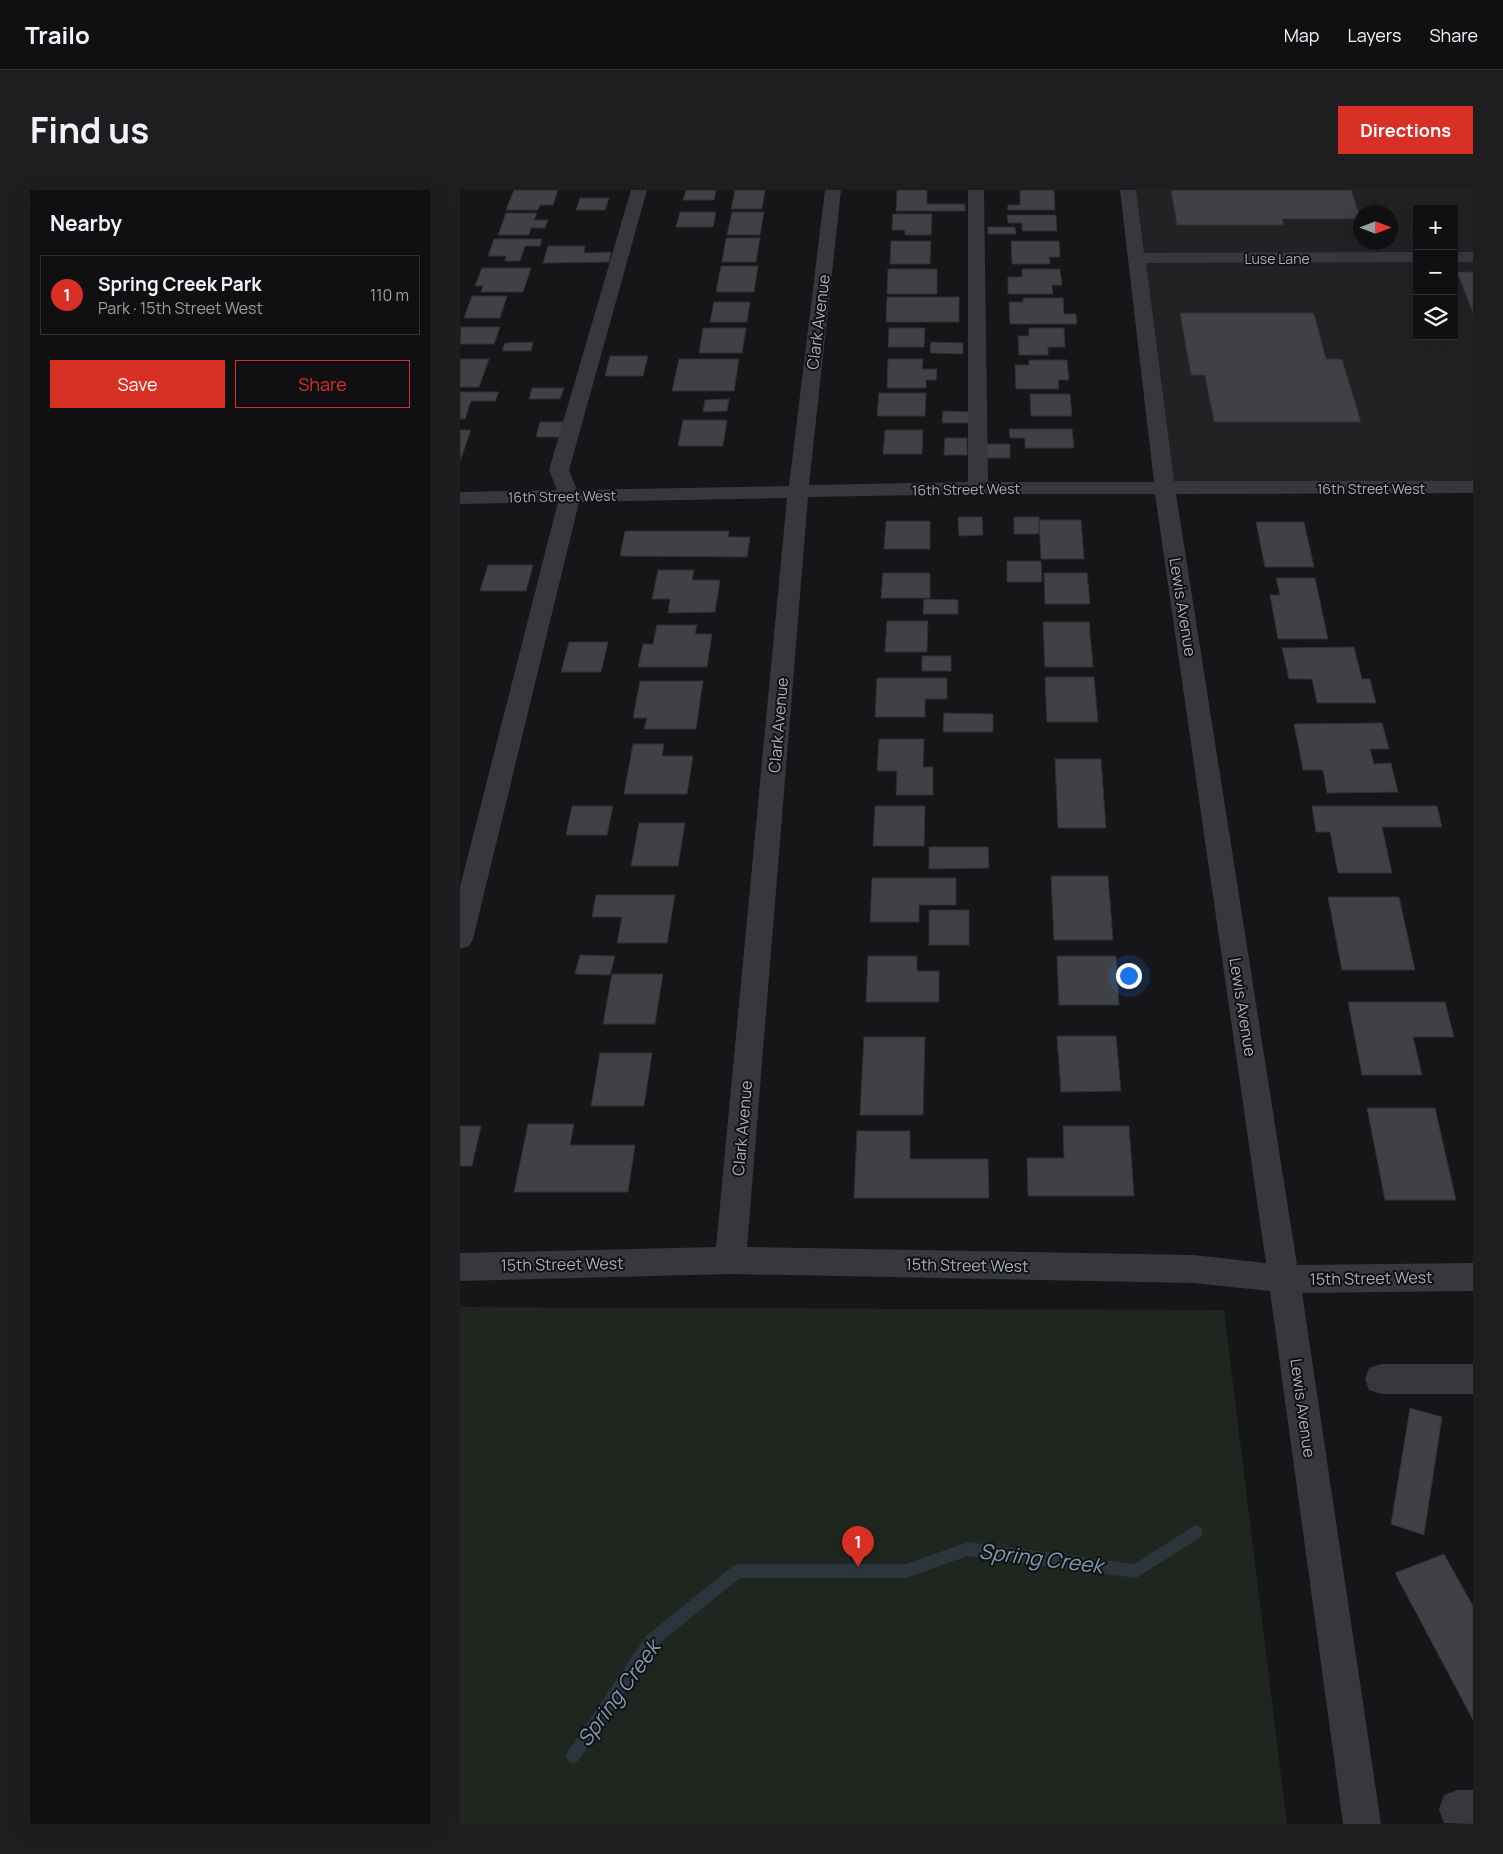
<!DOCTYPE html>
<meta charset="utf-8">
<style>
body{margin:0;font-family:Manrope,sans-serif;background:#1e1e20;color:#f1f3f6}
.controls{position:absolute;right:15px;top:15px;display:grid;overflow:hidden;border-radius:0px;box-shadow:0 5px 20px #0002}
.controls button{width:45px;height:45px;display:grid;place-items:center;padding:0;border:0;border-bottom:1px solid #303032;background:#101012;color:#f1f3f6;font:25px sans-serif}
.compass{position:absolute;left:893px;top:15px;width:45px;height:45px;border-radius:50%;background:#101012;box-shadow:0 5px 20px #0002;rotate:90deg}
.you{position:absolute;left:668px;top:785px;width:18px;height:18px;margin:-12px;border:4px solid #fff;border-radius:50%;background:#1a73e8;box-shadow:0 0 0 8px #1a73e833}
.badge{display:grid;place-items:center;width:32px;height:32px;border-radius:50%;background:#d93025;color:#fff;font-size:16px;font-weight:700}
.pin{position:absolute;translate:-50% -41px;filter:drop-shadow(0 1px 2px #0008)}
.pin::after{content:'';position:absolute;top:26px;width:18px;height:15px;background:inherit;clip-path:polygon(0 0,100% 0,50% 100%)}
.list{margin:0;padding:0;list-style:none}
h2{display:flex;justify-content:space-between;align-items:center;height:65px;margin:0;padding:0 20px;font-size:21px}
h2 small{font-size:16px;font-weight:400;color:#9c9d9f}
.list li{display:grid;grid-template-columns:32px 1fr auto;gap:15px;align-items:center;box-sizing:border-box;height:80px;margin:0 10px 10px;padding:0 10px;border:1px solid #303032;border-radius:0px}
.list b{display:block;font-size:19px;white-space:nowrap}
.list p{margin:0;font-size:16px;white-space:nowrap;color:#9c9d9f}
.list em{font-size:16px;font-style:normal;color:#9c9d9f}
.actions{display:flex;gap:10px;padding:15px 20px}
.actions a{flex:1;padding:11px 0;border:1px solid #d93025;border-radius:0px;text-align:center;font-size:18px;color:#d93025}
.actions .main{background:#d93025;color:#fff}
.icon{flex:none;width:28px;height:28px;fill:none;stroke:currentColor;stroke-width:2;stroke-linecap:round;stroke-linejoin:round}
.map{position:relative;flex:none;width:1013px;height:1634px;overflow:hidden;border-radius:0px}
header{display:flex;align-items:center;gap:30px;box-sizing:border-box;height:70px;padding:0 25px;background:#101012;border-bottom:1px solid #303032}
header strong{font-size:24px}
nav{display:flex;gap:28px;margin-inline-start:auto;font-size:18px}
.intro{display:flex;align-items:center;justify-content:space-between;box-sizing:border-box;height:120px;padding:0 30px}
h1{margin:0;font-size:35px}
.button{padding:12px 22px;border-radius:0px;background:#d93025;color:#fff;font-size:18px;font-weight:700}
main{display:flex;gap:30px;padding:0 30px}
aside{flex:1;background:#101012;border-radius:0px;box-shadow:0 5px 20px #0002}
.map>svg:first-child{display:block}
</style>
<header>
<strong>Trailo</strong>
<nav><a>Map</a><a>Layers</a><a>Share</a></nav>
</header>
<div class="intro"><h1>Find us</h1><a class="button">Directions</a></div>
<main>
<aside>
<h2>Nearby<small></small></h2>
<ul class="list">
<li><span class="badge">1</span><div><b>Spring Creek Park</b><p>Park · 15th Street West</p></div><em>110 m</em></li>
</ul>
<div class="actions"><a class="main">Save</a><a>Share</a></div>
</aside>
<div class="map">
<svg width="1013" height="1634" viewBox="0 0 1013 1634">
<rect width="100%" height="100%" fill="#161618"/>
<path fill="#222225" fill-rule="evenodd" d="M668,0H1013V297L705,299ZM957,19H994V146H957ZM901,22H931V52H901Z"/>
<polygon fill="#1e261f" points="0,1117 764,1120 827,1634 0,1634"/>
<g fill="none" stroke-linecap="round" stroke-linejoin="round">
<polygon fill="#2c353c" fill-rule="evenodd" points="736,1335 741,1337 743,1342 741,1347 676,1388 508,1366 446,1388 280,1388 196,1456 118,1571 113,1574 108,1571 105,1566 186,1446 273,1376 278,1374 446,1374 508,1352 674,1374"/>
</g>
<g fill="#404145" stroke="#303034">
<polygon points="54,0 98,0 93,15 80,15 78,20 46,20"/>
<polygon points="226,0 256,0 254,10 223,10"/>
<polygon points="275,0 305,0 302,19 271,19"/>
<polygon points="437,0 467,0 467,14 505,14 505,21 436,21"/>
<polygon points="560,0 594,0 595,20 548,20 548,15 560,15"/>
<polygon points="711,0 891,0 901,29 822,29 824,35 717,35"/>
<polygon points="120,8 149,8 145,20 116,20"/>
<polygon points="220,22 256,22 253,37 216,37"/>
<polygon points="272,22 304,22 300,45 267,45"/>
<polygon points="46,23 77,23 74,30 88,30 85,38 71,38 69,45 38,45"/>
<polygon points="433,24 472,24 471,45 445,45 445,40 432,40"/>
<polygon points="547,25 596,25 597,41 562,41 562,33 548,33"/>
<polygon points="528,37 555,37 556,44 528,44"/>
<polygon points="266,48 300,48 296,72 262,72"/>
<polygon points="34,49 82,49 80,56 65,56 60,71 45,71 46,66 28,66"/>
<polygon points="431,51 471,51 470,74 430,74"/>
<polygon points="551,51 599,51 600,67 589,67 590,74 552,74"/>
<polygon points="88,56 125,56 124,63 151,62 149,72 83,73"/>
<polygon points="261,76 298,76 294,102 256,102"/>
<polygon points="22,78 71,78 63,102 21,102 23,96 15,96"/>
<polygon points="428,79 477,79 477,104 427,104"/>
<polygon points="562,79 600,79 602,95 592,95 593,104 548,104 548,87 562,87"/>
<polygon points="997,82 1013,82 1013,123"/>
<polygon points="12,106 47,106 40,128 4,128"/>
<polygon points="427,107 499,107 499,132 426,132"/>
<polygon points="563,108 603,108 604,124 616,124 617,134 550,134 549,112 563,112"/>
<polygon points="254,112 290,112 287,132 250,132"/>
<polygon points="720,123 854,123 866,169 882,169 901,232 754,232 745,185 731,185"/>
<polygon points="1,137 40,137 34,154 0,154"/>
<polygon points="243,138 286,138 282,163 239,163"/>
<polygon points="429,138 465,138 464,157 428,157"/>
<polygon points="569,138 604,138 605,157 588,157 588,165 559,165 558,146 569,146"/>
<polygon points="73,152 71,161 42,161 45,153"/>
<polygon points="471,152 503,153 503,164 470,163"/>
<polygon points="150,166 188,166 183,186 145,186"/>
<polygon points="0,169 29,169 19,197 0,197"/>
<polygon points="219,169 279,169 274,201 212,201"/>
<polygon points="428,169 463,169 462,179 477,179 476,190 466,190 466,198 427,198"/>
<polygon points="569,170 607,170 609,190 598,190 599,199 556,199 555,175 569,175"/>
<polygon points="72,198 104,198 100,209 69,209"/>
<polygon points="0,202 39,202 35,211 11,211 5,229 0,229"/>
<polygon points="419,203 466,203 465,226 417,226"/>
<polygon points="570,204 610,204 612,226 571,226"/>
<polygon points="269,209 267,221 243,222 245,210"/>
<polygon points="483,221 510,222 510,233 482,233"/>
<polygon points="223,230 267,230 263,256 218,256"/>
<polygon points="80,232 109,232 105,247 76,247"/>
<polygon points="549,239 612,239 614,258 565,258 565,248 550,248"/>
<polygon points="0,240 11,240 0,271"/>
<polygon points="425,240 463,240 462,264 423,264"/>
<polygon points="485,248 507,248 507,265 484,265"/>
<polygon points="524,254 550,254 550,268 525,268"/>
<polygon points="498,327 522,327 523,345 499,346"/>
<rect x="554" y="327" width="25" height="17"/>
<polygon points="579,330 621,330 624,369 581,369"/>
<polygon points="426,331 470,331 470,359 424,359"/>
<polygon points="796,332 844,332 854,377 805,377"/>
<polygon points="165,341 269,341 268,347 290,347 287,367 160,366"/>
<polygon points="547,371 581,371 582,392 547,392"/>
<polygon points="28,375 73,375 66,401 20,401"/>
<polygon points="198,380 234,380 232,390 260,390 255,422 208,423 210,409 192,409"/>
<polygon points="423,383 470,383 470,408 421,408"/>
<polygon points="584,383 627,383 630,414 585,414"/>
<polygon points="816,388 855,388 868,449 818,449 810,405 820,405"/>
<polygon points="464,409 498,410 498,424 463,424"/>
<polygon points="427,431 468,431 467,462 425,462"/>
<polygon points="583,432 629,432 633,477 585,477"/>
<polygon points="197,435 237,435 235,444 252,444 247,477 178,477 183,454 193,454"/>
<polygon points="109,452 148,452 141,482 101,482"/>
<polygon points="894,457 902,489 910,489 916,513 857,513 852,489 829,489 822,458"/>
<rect x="462" y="466" width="29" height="15"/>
<polygon points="585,487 634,487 638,532 587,532"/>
<polygon points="417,488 487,488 487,509 465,509 465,527 415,527"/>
<polygon points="180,491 243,491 236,539 184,539 187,528 173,528"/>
<polygon points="484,523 533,524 533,542 483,542"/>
<polygon points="922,533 929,559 910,559 914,574 931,573 938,602 867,603 863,580 843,580 834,534"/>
<polygon points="419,549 464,549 463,577 473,577 473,605 436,605 437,581 417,581"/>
<polygon points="173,554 204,554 202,566 233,566 227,604 164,604"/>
<polygon points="595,569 641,569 646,638 598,638"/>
<polygon points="112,616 153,616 147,645 106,645"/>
<polygon points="415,616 465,616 464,656 413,656"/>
<polygon points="852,616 977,616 982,637 922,637 932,683 878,683 870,642 856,642"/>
<polygon points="179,633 225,633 218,676 171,676"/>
<polygon points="469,657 528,657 529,678 469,679"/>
<polygon points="591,686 648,686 653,750 594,750"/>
<polygon points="412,688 496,688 496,715 459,715 459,732 410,732"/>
<polygon points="136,705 215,705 207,753 157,753 162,727 132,727"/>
<polygon points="868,707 939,707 955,780 882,780"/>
<rect x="469" y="720" width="40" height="35"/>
<polygon points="120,765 155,766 150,785 115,784"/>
<polygon points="408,766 457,766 457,781 479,781 479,812 406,812"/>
<polygon points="597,766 656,766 659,815 599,815"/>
<polygon points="152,784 203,784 195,834 143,834"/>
<polygon points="888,812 985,812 994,847 953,847 962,885 902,885"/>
<polygon points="597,846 656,846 661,901 601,902"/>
<polygon points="404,847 465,847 463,925 400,925"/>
<polygon points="140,863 192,863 184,916 131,916"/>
<polygon points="907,918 975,918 996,1010 925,1010"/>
<polygon points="68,934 114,934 110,955 175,955 168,1002 54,1002"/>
<polygon points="0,936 21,936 12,976 0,976"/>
<polygon points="603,936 669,936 674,1006 568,1006 567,968 604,968"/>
<polygon points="397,941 450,941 450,969 528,969 529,1008 394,1008"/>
<polygon points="950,1218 982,1227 964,1345 931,1334"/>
<polygon points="984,1364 1013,1416 1013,1530 935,1383"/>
</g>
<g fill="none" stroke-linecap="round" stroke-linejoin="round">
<g fill="#37383d" fill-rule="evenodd">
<path d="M171,0H187L109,280L117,300L329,296L365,0H381L349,295L508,292V0H524L528,292H694L660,0H676L684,63L957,62V72L686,73L714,291H1013V303L716,304L837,1075L1013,1073V1101L842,1103L921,1634H883L810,1101L733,1093L270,1084L0,1091V1063L256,1057L327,308L119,312L13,749L9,756L0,759V697L98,312L0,314V302L97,300L89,280ZM518,304H695L806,1073L733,1065L287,1057L348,307Z"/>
<rect x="994" y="62" width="19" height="10"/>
<polygon points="921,1174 1013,1174 1013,1204 921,1204 909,1200 905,1189 909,1178"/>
<polygon points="998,1600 1013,1600 1013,1634 984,1633 979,1619 984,1605"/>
</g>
</g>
<g text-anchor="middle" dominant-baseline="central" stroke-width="4" stroke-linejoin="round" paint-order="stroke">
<g font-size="14" fill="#a8adb8" stroke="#111113">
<text x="817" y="68">Luse Lane</text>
<text x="911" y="298">16th Street West</text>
<text transform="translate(506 299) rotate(-1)">16th Street West</text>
<text transform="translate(102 306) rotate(-1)">16th Street West</text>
</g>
<g font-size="16" fill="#a8adb8" stroke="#111113">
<text transform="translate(358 132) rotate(-83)">Clark Avenue</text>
<text transform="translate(723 417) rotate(81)">Lewis Avenue</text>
<text transform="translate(318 535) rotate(-85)">Clark Avenue</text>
<text transform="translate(783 817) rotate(81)">Lewis Avenue</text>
<text transform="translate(282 938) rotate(-85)">Clark Avenue</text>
<text transform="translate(102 1074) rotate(-1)">15th Street West</text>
<text transform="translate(507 1075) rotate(1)">15th Street West</text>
<text transform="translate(911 1088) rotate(-1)">15th Street West</text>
<text transform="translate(843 1218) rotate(82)">Lewis Avenue</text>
</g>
<g font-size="21" font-style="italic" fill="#7f9bb3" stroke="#111113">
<text transform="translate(581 1368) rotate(7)">Spring Creek</text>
<text transform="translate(158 1503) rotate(-54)">Spring Creek</text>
</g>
</g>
</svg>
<div class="controls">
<button>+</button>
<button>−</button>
<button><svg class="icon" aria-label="layers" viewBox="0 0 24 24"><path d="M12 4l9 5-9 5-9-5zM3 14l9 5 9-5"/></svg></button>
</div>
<svg class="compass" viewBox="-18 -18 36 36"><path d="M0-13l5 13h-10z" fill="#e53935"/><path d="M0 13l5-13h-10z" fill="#9c9d9f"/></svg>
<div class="you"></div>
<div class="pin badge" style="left:398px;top:1377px">1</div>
</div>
</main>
